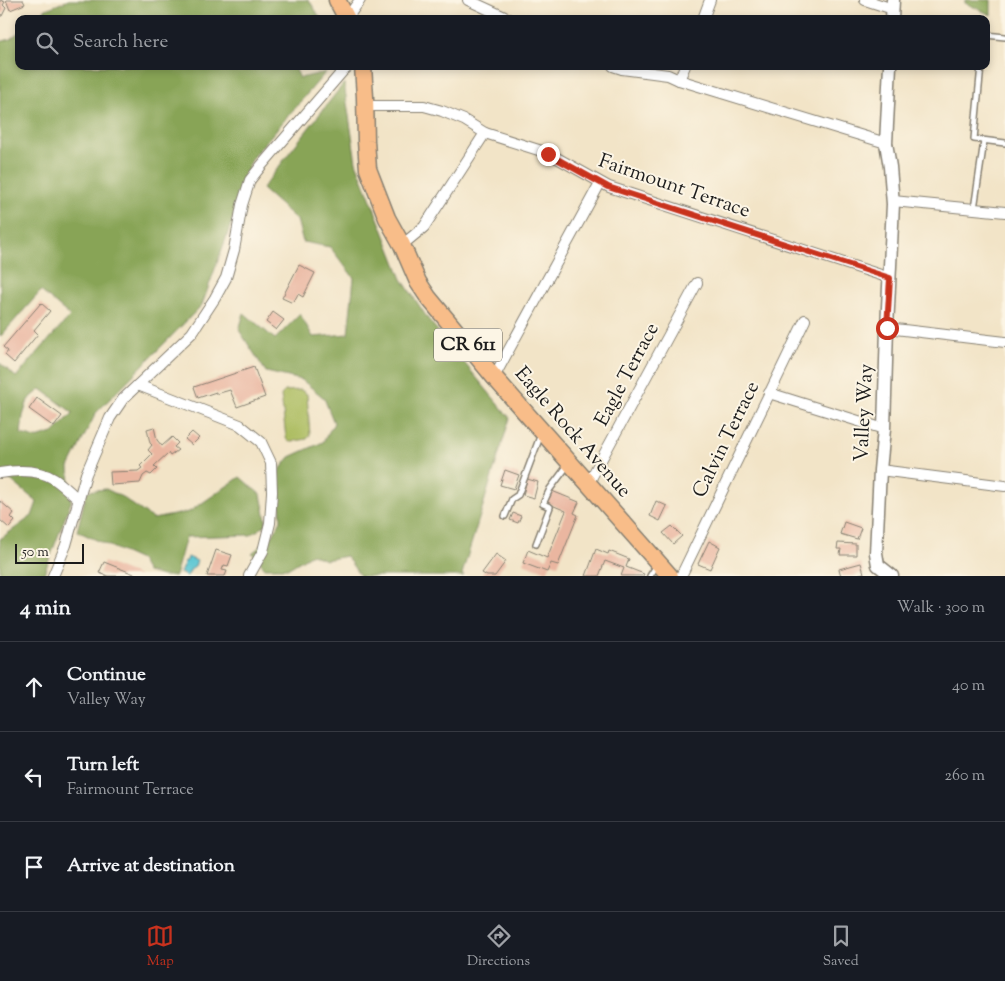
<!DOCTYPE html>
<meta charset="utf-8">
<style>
body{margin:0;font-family:"Sorts Mill Goudy",serif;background:#242831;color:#f1f3f6}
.scale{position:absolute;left:15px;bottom:12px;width:69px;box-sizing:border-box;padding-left:5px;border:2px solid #1c1c1c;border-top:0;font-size:14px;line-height:18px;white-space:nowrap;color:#1c1c1c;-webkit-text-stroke:4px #fcf5e5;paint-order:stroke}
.stop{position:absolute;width:15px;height:15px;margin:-11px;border:4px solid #c8321e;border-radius:50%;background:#fff}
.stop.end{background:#c8321e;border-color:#fff;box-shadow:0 1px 5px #0008}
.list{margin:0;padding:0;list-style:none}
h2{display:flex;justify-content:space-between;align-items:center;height:65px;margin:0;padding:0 20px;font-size:21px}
h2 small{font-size:16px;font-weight:400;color:#9ea1a6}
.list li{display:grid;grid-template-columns:32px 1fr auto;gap:15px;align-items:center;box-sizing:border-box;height:90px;padding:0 20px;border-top:1px solid #363941}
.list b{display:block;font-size:19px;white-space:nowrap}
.list p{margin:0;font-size:16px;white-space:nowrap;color:#9ea1a6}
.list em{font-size:16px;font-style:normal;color:#9ea1a6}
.icon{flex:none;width:28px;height:28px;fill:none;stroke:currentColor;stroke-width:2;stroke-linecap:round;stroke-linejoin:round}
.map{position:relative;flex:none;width:1005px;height:576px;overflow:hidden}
.search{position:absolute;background:#171b24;box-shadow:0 2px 8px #0003;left:15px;right:15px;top:15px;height:55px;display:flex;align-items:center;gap:12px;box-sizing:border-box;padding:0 18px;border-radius:10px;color:#9ea1a6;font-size:19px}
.sheet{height:335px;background:#171b24}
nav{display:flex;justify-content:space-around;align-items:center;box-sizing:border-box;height:70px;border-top:1px solid #363941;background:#171b24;font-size:14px;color:#9ea1a6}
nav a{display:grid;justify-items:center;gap:2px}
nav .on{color:#c8321e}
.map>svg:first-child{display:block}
</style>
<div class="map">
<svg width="1005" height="576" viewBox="0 0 1005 576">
<rect width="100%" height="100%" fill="#fcf5e5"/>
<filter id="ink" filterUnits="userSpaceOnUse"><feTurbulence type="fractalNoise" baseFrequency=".02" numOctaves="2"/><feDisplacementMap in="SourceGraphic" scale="10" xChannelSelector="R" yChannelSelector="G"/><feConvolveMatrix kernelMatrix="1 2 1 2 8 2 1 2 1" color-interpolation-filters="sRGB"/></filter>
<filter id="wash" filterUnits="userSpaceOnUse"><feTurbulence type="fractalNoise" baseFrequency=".0096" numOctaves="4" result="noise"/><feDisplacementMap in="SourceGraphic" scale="20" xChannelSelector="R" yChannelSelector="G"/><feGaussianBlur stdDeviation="1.12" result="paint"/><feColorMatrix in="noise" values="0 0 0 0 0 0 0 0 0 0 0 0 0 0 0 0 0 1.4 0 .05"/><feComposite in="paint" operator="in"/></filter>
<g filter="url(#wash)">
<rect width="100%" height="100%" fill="#f2e4c7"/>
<polygon fill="#abbc5f" stroke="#646c3e" points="301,390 307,394 310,435 307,439 290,442 286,438 281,395 285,391"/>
<g fill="#88a456" stroke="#526039" fill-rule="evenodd">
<polygon points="69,0 309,0 321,19 35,19 46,9"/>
<polygon points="965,0 991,0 991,15 965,3"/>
<path d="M19,32V66H294L300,78L326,72L251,159L230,227L202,305L96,413L69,467L71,502L43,576H0V539L32,516L37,502L7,477L0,480V363L16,377L70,316L41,291L0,337V42L10,39ZM41,389L73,413L53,433L36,438L21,434L23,416L28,400Z"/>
<polygon points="344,83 356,162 402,279 428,319 510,418 462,574 464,576 360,576 346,556 325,560 312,554 289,568 265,568 252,553 271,538 281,520 278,472 290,457 323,442 334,423 324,398 302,380 266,372 239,330 244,313 275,339 300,314 313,337 348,334 354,278 330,247 303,242 297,220 262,189 293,148"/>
<polygon points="240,477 261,495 267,524 251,535 186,537 175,576 163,576 147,572 140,560 77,531 87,491 106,489 122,497 153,519 189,512"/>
</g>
<polygon fill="#5ac6d3" stroke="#3b7178" points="188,557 197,561 195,566 194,566 192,569 191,569 187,576 180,573 185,561 187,561"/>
<g id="blocks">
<g fill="#eab6a0">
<polygon points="0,0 5,2 3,5 6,8 2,16 0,16"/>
<polygon points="6,0 23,0 25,4 10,10"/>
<polygon points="299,265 315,273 303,297 298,294 293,303 282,298"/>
<polygon points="41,303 50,311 34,330 38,334 14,363 5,355 8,351 3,347"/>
<polygon points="273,312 284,320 276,330 266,322"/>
<polygon points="254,367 265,397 237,407 230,390 216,394 216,392 198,398 194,387"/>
<polygon points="37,398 62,416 54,427 29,409"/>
<polygon points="154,427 157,440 162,446 172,437 178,443 174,447 178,450 170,456 168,453 154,466 157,469 151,475 147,473 143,476 140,483 111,485 110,472 138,471 142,468 140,466 152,454 148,450 152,445 150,443 147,429"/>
<polygon points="192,432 199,438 192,445 185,439"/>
<polygon points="505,470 519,475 514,489 500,485"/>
<polygon points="527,479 538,482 534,498 523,495"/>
<polygon points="552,491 579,502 574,513 578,515 558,565 551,563 547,572 523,563 528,550 547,558 566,511 547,503"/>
<polygon points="0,501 14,513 11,517 15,521 9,528 0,520"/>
<polygon points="656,501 667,506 660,521 650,516"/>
<polygon points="513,513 521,516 518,523 510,520"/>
<polygon points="844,522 861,528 857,539 840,534"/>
<polygon points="672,526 682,536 673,544 663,533"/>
<polygon points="709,541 720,547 710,569 698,564"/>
<polygon points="838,543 856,544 856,555 840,555 841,549 837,549"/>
<polygon points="596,549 608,554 609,551 629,559 626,567 644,574 643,576 621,576 624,568 605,561 599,576 586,576"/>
<polygon points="216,550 232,555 228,566 224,565 222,570 227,571 225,576 207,576"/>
<polygon points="496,554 506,561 495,576 487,576 482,573"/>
<polygon points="104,562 139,576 108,576 99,573"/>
<polygon points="861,563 864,573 853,576 841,576 839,569"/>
</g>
</g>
</g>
<g filter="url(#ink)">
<use href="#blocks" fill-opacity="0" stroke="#878072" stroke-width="1"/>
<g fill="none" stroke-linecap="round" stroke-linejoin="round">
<g stroke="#878072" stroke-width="8">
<g id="service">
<polyline points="986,35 1005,37"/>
<polyline points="981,66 974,139 1005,143"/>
<polyline points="974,209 984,141"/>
<polyline points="505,516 512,499 518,495 541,434"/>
<polyline points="536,544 550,507 543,504 550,489 568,465"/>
<polyline points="650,576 657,565"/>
</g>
</g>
<g stroke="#878072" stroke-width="12">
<g id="minor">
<polyline points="468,0 509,19"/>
<polyline points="865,0 893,9"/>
<polyline points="347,18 360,0"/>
<polyline points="703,19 710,0"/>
<polyline points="613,66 622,69 668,75 679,80 886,143"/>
<polyline points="679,80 685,66"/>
<polyline points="365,106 424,106 442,111 464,120 485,133 548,153 609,187 890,278"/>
<polyline points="893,201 1005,212"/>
<polyline points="402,245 424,227 485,133"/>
<polyline points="887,328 1005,342"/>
<polyline points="494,377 600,183"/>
<polyline points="138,385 240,425 261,442 271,463 272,492 270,523 263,551 249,576"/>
<polyline points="769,393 884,429"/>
<polyline points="880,470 1005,486"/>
<path d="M0,473C18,470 38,469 54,479C63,485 71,493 79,500"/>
<polyline points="588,484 697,283"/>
<polyline points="53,576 66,545 86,474 110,418 123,399 192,333 215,298 226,278 234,250 242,205 250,180 261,166 342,72 349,66"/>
<polyline points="681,576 805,320"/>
</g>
</g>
<g stroke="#878072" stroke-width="15">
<g id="tertiary">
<polyline points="892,19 893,0"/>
<polyline points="890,66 886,143 890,167 893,204 887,328 884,429 880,470 876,553 878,565 892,576"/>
</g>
</g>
<g stroke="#878072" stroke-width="19">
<g id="primary">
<polyline points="337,0 347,19"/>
<polyline points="363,66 365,97 366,141 368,169 387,218 402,245 418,282 428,297 494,377 670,576"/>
</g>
</g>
<use href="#service" stroke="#fff" stroke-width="5"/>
<use href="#minor" stroke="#fff" stroke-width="10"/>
<use href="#tertiary" stroke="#fff" stroke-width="12"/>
<use href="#primary" stroke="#f8bd89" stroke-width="16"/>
</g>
</g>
<g fill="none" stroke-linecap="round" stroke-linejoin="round" filter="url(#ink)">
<polyline stroke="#c8321e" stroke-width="6" points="548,154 608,187 890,278 887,328"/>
</g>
<g text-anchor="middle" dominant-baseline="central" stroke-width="4" stroke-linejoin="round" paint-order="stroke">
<rect fill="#fcf5e5" stroke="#5f5d58" stroke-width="1" x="434" y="328.5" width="68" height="33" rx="4"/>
<g font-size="19" font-weight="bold" fill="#1c1c1c">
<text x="468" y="345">CR 611</text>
</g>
<g font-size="20" fill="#1c1c1c" stroke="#fcf5e5">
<text transform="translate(674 187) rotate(19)">Fairmount Terrace</text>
<text transform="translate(628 375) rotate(-62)">Eagle Terrace</text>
<text transform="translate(865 413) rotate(-87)">Valley Way</text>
<text transform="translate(572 433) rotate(49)">Eagle Rock Avenue</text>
<text transform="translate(727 440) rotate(-64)">Calvin Terrace</text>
</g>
</g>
</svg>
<div class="scale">50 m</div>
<div class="stop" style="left:887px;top:328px"></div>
<div class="stop end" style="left:548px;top:154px"></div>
<div class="search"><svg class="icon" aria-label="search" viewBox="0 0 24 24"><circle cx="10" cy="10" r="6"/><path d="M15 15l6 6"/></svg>Search here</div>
</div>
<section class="sheet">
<h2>4 min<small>Walk · 300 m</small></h2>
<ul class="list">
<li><svg class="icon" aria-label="ahead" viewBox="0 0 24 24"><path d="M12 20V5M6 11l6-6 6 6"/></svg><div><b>Continue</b><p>Valley Way</p></div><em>40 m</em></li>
<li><svg class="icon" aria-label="left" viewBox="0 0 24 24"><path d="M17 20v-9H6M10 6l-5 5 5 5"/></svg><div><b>Turn left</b><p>Fairmount Terrace</p></div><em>260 m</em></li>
<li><svg class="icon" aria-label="arrive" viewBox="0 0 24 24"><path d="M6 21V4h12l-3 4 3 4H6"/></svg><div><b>Arrive at destination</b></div></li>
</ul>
</section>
<nav>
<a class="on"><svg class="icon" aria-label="map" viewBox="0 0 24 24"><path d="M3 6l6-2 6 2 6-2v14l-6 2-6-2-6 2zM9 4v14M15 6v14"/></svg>Map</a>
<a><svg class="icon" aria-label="directions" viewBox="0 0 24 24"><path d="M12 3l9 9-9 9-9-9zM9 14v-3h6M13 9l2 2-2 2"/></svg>Directions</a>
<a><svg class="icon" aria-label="saved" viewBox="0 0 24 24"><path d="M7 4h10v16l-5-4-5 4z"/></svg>Saved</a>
</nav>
